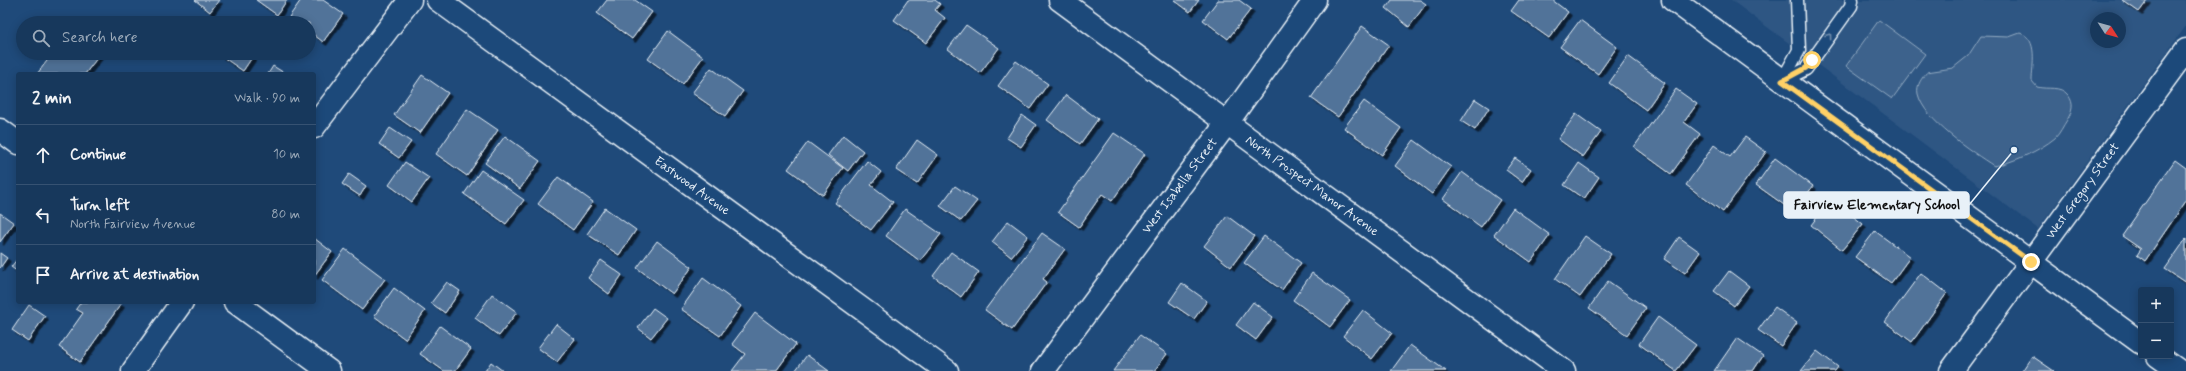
<!DOCTYPE html>
<meta charset="utf-8">
<style>
body{margin:0;font-family:Mynerve,sans-serif;background:#244365;color:#f1f3f6}
.controls{position:absolute;right:12px;bottom:12px;display:grid;overflow:hidden;border-radius:4px;box-shadow:0 2px 10px #0003}
.controls button{width:36px;height:36px;display:grid;place-items:center;padding:0;border:0;border-bottom:1px solid #365272;background:#17385c;color:#f1f3f6;font:20px sans-serif}
.compass{position:absolute;left:2090px;top:12px;width:36px;height:36px;border-radius:50%;background:#17385c;box-shadow:0 2px 10px #0003;rotate:126deg}
.stop{position:absolute;width:12px;height:12px;margin:-9px;border:3px solid #ffd166;border-radius:50%;background:#fff}
.stop.end{background:#ffd166;border-color:#fff;box-shadow:0 1px 4px #0008}
.list{margin:0;padding:0;list-style:none}
h2{display:flex;justify-content:space-between;align-items:center;height:52px;margin:0;padding:0 16px;font-size:17px}
h2 small{font-size:13px;font-weight:400;color:#9eacbb}
.list li{display:grid;grid-template-columns:26px 1fr auto;gap:12px;align-items:center;box-sizing:border-box;height:60px;padding:0 16px;border-top:1px solid #365272}
.list b{display:block;font-size:15px;white-space:nowrap}
.list p{margin:0;font-size:13px;white-space:nowrap;color:#9eacbb}
.list em{font-size:13px;font-style:normal;color:#9eacbb}
.icon{flex:none;width:22px;height:22px;fill:none;stroke:currentColor;stroke-width:2;stroke-linecap:round;stroke-linejoin:round}
.map{position:relative;flex:none;width:2186px;height:371px;overflow:hidden}
.search{position:absolute;background:#17385c;box-shadow:0 2px 10px #0003;left:16px;top:16px;width:300px;height:44px;display:flex;align-items:center;gap:10px;box-sizing:border-box;padding:0 14px;border-radius:22px;color:#9eacbb;font-size:15px}
.panel{position:absolute;background:#17385c;box-shadow:0 2px 10px #0003;left:16px;top:72px;width:300px;height:232px;border-radius:4px}
.map>svg:first-child{display:block}
</style>
<div class="map">
<svg width="2186" height="371" viewBox="0 0 2186 371">
<defs>
<filter id="shadow"><feDropShadow dx="3.5" dy="3.5" stdDeviation="0" flood-color="#0009"/></filter>
</defs>
<rect width="100%" height="100%" fill="#1f4a7a"/>
<filter id="ink" filterUnits="userSpaceOnUse"><feTurbulence type="fractalNoise" baseFrequency=".025" numOctaves="2"/><feDisplacementMap in="SourceGraphic" scale="8" xChannelSelector="R" yChannelSelector="G"/><feConvolveMatrix kernelMatrix="1 2 1 2 8 2 1 2 1" color-interpolation-filters="sRGB"/></filter>
<g filter="url(#ink)">
<path fill="#2e5683" fill-rule="evenodd" d="M1731,0H2186V26L2038,229ZM2096,18H2120V42H2096Z"/>
<g fill="#3c628c" stroke="#92aac2">
<polygon points="1879,20 1925,54 1892,99 1846,66"/>
<path d="M2020,33C2039,39 2032,65 2032,81L2037,87C2048,90 2060,85 2068,95C2075,104 2072,112 2067,120C2063,126 2060,133 2055,138C2039,151 2014,162 1994,166C1972,152 1924,120 1918,94C1916,85 1922,78 1927,72L1953,68L1968,56L1981,36L2009,37Z"/>
</g>
<g fill="#517399" stroke="#e8f1f8" filter="url(#shadow)">
<polygon points="195,0 219,0 210,12"/>
<polygon points="256,0 287,0 277,15"/>
<polygon points="301,0 323,0 343,14 323,42 309,31 309,23 298,23 289,17"/>
<polygon points="607,0 635,0 652,12 632,39 597,13"/>
<polygon points="908,0 935,0 940,4 935,10 945,18 926,43 894,20"/>
<polygon points="1174,0 1199,0 1190,12"/>
<polygon points="1218,0 1239,0 1251,9 1228,39 1203,20"/>
<polygon points="1392,0 1420,0 1426,4 1409,27 1386,8"/>
<polygon points="1519,0 1552,0 1568,12 1549,38 1511,11"/>
<polygon points="2122,0 2148,0 2139,12"/>
<polygon points="1580,20 1617,47 1598,74 1560,47"/>
<polygon points="966,25 999,48 980,73 948,49"/>
<polygon points="1362,26 1389,45 1338,117 1311,98"/>
<polygon points="668,31 703,57 683,84 648,59"/>
<polygon points="53,53 101,53 85,74 37,74"/>
<polygon points="221,53 255,53 243,71 220,55"/>
<polygon points="1628,56 1665,83 1646,110 1609,83"/>
<polygon points="1016,61 1048,84 1030,109 998,86"/>
<polygon points="273,66 286,74 268,74"/>
<polygon points="711,68 743,91 725,116 692,93"/>
<polygon points="422,75 448,93 420,133 394,115"/>
<polygon points="1676,89 1697,104 1684,122 1700,134 1671,174 1634,147"/>
<polygon points="1066,95 1098,119 1080,144 1047,120"/>
<polygon points="1475,99 1489,108 1475,130 1461,121"/>
<polygon points="1364,101 1401,128 1382,155 1344,128"/>
<polygon points="467,109 498,130 467,176 436,154"/>
<polygon points="1576,114 1601,132 1583,157 1558,139"/>
<polygon points="1022,115 1036,125 1021,147 1007,138"/>
<polygon points="390,128 411,142 399,158 379,144"/>
<polygon points="1114,133 1145,154 1112,201 1102,194 1079,227 1058,212"/>
<polygon points="843,135 863,151 848,171 828,155"/>
<polygon points="505,136 540,161 520,189 485,163"/>
<polygon points="1745,137 1766,152 1723,212 1686,185 1714,145 1730,157"/>
<polygon points="917,140 938,155 917,184 896,170"/>
<polygon points="1414,140 1451,167 1432,194 1395,166"/>
<polygon points="808,142 843,168 823,195 788,169"/>
<polygon points="1515,158 1531,169 1522,182 1506,170"/>
<polygon points="1775,158 1813,186 1794,212 1756,185"/>
<polygon points="2175,160 2186,168 2186,201 2145,261 2137,255 2141,249 2122,236"/>
<polygon points="867,161 881,172 871,185 893,202 871,230 835,203"/>
<polygon points="405,162 429,178 412,202 389,185"/>
<polygon points="1579,163 1599,177 1584,199 1564,185"/>
<polygon points="481,170 524,200 506,224 464,194"/>
<polygon points="1462,172 1500,200 1481,227 1443,199"/>
<polygon points="349,174 366,186 360,196 342,184"/>
<polygon points="558,177 593,202 573,230 538,204"/>
<polygon points="955,186 977,201 961,221 940,206"/>
<polygon points="1831,199 1863,224 1842,250 1811,225"/>
<polygon points="605,208 636,230 619,255 587,234"/>
<polygon points="1513,208 1550,235 1531,262 1494,235"/>
<polygon points="905,209 941,234 920,261 886,236"/>
<polygon points="0,213 14,223 0,242"/>
<polygon points="1227,216 1254,236 1231,267 1204,246"/>
<polygon points="1008,221 1028,236 1011,257 992,242"/>
<polygon points="1875,231 1910,257 1891,283 1855,257"/>
<polygon points="1042,233 1065,249 1043,279 1047,282 1012,330 985,310"/>
<polygon points="1264,236 1301,263 1282,290 1244,263"/>
<polygon points="1585,236 1611,254 1580,297 1555,279"/>
<polygon points="1679,237 1700,252 1685,273 1664,259"/>
<polygon points="314,238 332,252 314,276"/>
<polygon points="2186,239 2186,283 2165,269"/>
<polygon points="657,241 692,267 672,294 637,268"/>
<polygon points="345,249 385,279 362,310 322,280"/>
<polygon points="951,252 979,272 961,297 933,276"/>
<polygon points="0,253 7,258 0,268"/>
<polygon points="18,258 18,272 11,267"/>
<polygon points="601,260 622,275 609,294 588,278"/>
<polygon points="1729,271 1749,286 1734,306 1714,291"/>
<polygon points="1312,273 1350,300 1330,327 1293,300"/>
<polygon points="1921,273 1947,293 1912,342 1885,322"/>
<polygon points="703,278 741,306 720,336 681,309"/>
<polygon points="1608,281 1646,308 1627,335 1589,308"/>
<polygon points="447,282 460,291 445,313 431,303"/>
<polygon points="1182,283 1207,301 1194,319 1169,302"/>
<polygon points="394,288 425,311 405,339 374,316"/>
<polygon points="492,294 517,312 499,336 475,318"/>
<polygon points="81,302 117,302 121,304 80,362 59,347 83,313 76,309"/>
<polygon points="1253,302 1273,317 1256,340 1236,325"/>
<polygon points="29,305 45,316 28,341 12,330"/>
<polygon points="1775,307 1797,323 1781,346 1758,330"/>
<polygon points="653,308 667,318 651,338 638,328"/>
<polygon points="1363,310 1392,333 1372,359 1343,336"/>
<polygon points="755,313 796,344 776,371 732,371 745,354 732,344"/>
<polygon points="1658,317 1696,345 1676,371 1639,344"/>
<polygon points="556,324 575,339 557,362 538,348"/>
<polygon points="440,326 471,349 455,371 444,371 420,354"/>
<polygon points="1140,335 1167,354 1154,371 1113,371"/>
<polygon points="1737,338 1763,356 1753,371 1714,371"/>
<polygon points="1410,345 1446,371 1391,371"/>
<polygon points="1817,351 1838,367 1835,371 1801,371"/>
<polygon points="807,355 829,371 795,371"/>
<polygon points="2032,356 2054,371 2022,371"/>
<polygon points="491,362 503,371 485,371"/>
</g>
<g fill="none" stroke-linecap="round" stroke-linejoin="round">
<g stroke="#e8f1f8" stroke-width="15">
<g id="service">
<polyline points="1782,81 1806,69 1851,6 1852,0"/>
<polyline points="1782,81 1799,50 1797,0"/>
</g>
</g>
<g stroke="#e8f1f8" stroke-width="25">
<g id="minor">
<polyline points="438,0 947,371"/>
<polyline points="1060,0 1564,371"/>
<polyline points="1673,0 2141,343"/>
<polyline points="314,127 410,0"/>
<polyline points="0,130 18,143"/>
<polyline points="235,302 329,371"/>
<polyline points="2158,356 2179,371"/>
<polyline points="133,371 182,302"/>
<polyline points="1043,371 1227,123 1315,0"/>
<polyline points="1951,371 2186,50"/>
</g>
</g>
<use href="#service" stroke="#1f4a7a" stroke-width="12"/>
<use href="#minor" stroke="#1f4a7a" stroke-width="22"/>
</g>
<defs><path id="oneway-chevron" d="M-2-3.5L2.5 0L-2 3.5" fill="none" stroke-width="1.6" stroke-linecap="round" stroke-linejoin="round"/></defs>
<use stroke="#6f8dac" href="#oneway-chevron" transform="translate(1829 36) rotate(-54)"/>
</g>
<g fill="none" stroke-linecap="round" stroke-linejoin="round" filter="url(#ink)">
<polyline stroke="#ffd166" stroke-width="5" points="1812,60 1806,68 1782,81 2031,262"/>
</g>
<g text-anchor="middle" dominant-baseline="central" stroke-width="3" stroke-linejoin="round" paint-order="stroke">
<g font-size="13" fill="#e8f1f8" stroke="#1f4a7a">
<text transform="translate(692 186) rotate(36)">Eastwood Avenue</text>
<text transform="translate(1180 186) rotate(-53)">West Isabella Street</text>
<text transform="translate(1312 186) rotate(36)">North Prospect Manor Avenue</text>
<text transform="translate(2083 191) rotate(-54)">West Gregory Street</text>
</g>
</g>
<path fill="none" stroke="#e8f1f8" stroke-width="1.5" d="M2014 150L1969 205"/>
<circle fill="#e8f1f8" stroke="#1f4a7a" stroke-width="1.5" cx="2014" cy="150" r="4"/>
<rect fill="#e8f1f8" stroke="#e8f1f8" stroke-width="1.5" x="1784" y="192" width="185" height="26" rx="4"/>
<g font-size="14" text-anchor="middle" font-weight="bold" fill="#111">
<text x="1877" y="209">Fairview Elementary School</text>
</g>
</svg>
<div class="controls">
<button>+</button>
<button>−</button>
</div>
<svg class="compass" viewBox="-18 -18 36 36"><path d="M0-13l5 13h-10z" fill="#e53935"/><path d="M0 13l5-13h-10z" fill="#9eacbb"/></svg>
<div class="stop" style="left:1812px;top:60px"></div>
<div class="stop end" style="left:2031px;top:262px"></div>
<div class="search"><svg class="icon" aria-label="search" viewBox="0 0 24 24"><circle cx="10" cy="10" r="6"/><path d="M15 15l6 6"/></svg>Search here</div>
<section class="panel">
<h2>2 min<small>Walk · 90 m</small></h2>
<ul class="list">
<li><svg class="icon" aria-label="ahead" viewBox="0 0 24 24"><path d="M12 20V5M6 11l6-6 6 6"/></svg><div><b>Continue</b></div><em>10 m</em></li>
<li><svg class="icon" aria-label="left" viewBox="0 0 24 24"><path d="M17 20v-9H6M10 6l-5 5 5 5"/></svg><div><b>Turn left</b><p>North Fairview Avenue</p></div><em>80 m</em></li>
<li><svg class="icon" aria-label="arrive" viewBox="0 0 24 24"><path d="M6 21V4h12l-3 4 3 4H6"/></svg><div><b>Arrive at destination</b></div></li>
</ul>
</section>
</div>
